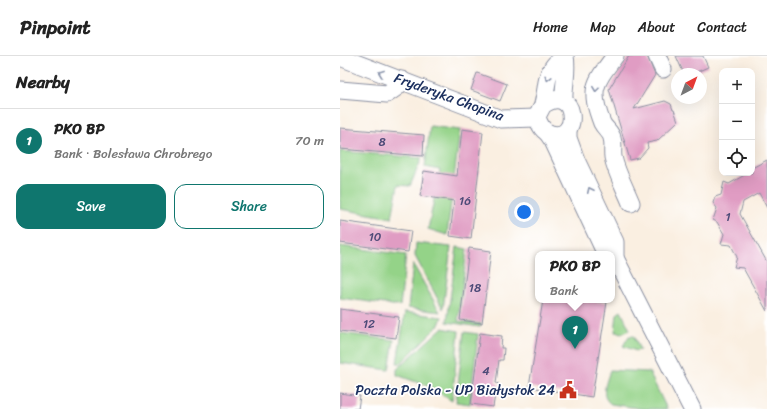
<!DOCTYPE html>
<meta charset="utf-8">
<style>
body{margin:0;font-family:Sriracha,sans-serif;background:#f6f6f6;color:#222}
.controls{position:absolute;right:12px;top:12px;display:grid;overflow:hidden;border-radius:8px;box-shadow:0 4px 16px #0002}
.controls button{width:36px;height:36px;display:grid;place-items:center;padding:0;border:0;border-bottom:1px solid #e0e0e0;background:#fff;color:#222;font:20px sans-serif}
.compass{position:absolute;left:331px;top:12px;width:36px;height:36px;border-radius:50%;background:#fff;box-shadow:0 4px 16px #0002;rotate:41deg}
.you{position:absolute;left:184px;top:156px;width:14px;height:14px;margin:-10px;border:3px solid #fff;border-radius:50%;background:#1a73e8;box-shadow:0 0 0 6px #1a73e833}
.badge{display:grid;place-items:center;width:26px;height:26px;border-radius:50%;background:#0f766e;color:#fff;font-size:13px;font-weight:700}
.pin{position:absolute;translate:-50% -33px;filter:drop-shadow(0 1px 2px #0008)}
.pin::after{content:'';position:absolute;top:21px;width:14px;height:12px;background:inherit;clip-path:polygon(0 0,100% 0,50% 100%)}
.popup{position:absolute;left:195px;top:195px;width:80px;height:52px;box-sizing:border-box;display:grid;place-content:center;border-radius:8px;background:#fff;filter:drop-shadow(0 1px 3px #0005);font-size:13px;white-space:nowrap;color:#767676}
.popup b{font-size:15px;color:#222}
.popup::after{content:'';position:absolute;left:50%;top:100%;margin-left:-8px;border:8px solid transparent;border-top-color:#fff}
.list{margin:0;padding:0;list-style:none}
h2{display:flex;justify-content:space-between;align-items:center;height:52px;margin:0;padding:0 16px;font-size:17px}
h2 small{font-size:13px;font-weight:400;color:#767676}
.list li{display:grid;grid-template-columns:26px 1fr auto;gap:12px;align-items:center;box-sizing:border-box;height:64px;padding:0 16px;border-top:1px solid #e0e0e0}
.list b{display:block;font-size:15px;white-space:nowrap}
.list p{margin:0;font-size:13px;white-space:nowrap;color:#767676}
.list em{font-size:13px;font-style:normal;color:#767676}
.actions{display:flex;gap:8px;padding:12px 16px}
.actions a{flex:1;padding:9px 0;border:1px solid #0f766e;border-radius:12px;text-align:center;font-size:14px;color:#0f766e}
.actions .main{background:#0f766e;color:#fff}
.icon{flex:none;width:22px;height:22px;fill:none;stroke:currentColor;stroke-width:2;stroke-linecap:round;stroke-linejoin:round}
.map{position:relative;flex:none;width:427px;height:353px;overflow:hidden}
header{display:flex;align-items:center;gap:24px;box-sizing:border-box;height:56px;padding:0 20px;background:#fff;border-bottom:1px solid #e0e0e0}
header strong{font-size:19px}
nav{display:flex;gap:22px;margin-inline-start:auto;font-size:14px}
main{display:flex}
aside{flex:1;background:#fff}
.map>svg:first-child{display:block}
</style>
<header>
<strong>Pinpoint</strong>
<nav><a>Home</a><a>Map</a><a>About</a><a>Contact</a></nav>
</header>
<main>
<aside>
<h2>Nearby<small></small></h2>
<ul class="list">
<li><span class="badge">1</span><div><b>PKO BP</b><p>Bank · Bolesława Chrobrego</p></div><em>70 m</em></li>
</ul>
<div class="actions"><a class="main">Save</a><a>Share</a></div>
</aside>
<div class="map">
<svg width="427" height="353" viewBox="0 0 427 353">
<rect width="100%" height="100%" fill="#fff"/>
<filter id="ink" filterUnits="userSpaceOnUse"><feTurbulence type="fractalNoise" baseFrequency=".025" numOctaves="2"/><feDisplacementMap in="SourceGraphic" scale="8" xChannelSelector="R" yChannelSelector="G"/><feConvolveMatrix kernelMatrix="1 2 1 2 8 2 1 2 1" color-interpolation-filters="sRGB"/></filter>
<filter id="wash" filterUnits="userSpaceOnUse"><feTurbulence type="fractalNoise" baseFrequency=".012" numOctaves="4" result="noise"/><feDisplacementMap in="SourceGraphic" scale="16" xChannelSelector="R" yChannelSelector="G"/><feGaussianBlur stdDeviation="0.9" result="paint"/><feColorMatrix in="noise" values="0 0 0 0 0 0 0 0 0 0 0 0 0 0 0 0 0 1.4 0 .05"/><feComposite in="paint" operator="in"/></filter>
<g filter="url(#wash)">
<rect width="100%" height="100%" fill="#faefe1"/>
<g fill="#94d388" stroke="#588173">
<polygon points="90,70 120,74 107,179 88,173 100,114 85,111"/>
<polygon points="0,95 82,102 70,130 58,129 52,162 0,153"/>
<polygon points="76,187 111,191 103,253 75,200"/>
<polygon points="0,190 66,199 60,250 0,242"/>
<polygon points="117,191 127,193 118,265 141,268 140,271 107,266"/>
<polygon points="73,208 100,256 68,252"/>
<polygon points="281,255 290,274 283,277 275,276 277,258"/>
<polygon points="65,256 102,261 99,269 61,307 57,307"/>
<polygon points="102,272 119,275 112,345 90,331 57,319 57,313"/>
<polygon points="124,276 138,278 130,348 116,346"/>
<polygon points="0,277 54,284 49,314 0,307"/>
<polygon points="289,280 294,280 300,294 296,295 283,290"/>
<path d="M270,314L309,316L327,353H304L271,348C259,340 267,325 270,314Z"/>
</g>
<g id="blocks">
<g fill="#e09cc3">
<polygon points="289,0 307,0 315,19 294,53 325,45 331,48 333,54 334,54 338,65 317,85 307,87 308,92 299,102 290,104 269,33"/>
<polygon points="336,0 363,0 368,11 352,18 344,18"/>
<polygon points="137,17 167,28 160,45 131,34"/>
<polygon points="0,72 84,79 83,100 0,93"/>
<polygon points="122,73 143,76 131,183 110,180 114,145 80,140 84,115 117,120"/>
<polygon points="427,104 427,152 419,137 403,146 400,158 427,206 427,255 403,212 394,211 397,201 391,189 381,188 384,178 377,166 373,164 377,152 373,147 375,141 381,139 384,126 389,128 408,117 412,117 412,112"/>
<polygon points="0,165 71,175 68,196 0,187"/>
<polygon points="129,192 151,195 142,267 120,264"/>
<polygon points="203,244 267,246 252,341 189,331"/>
<polygon points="0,253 59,261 56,282 0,275"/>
<polygon points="140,277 162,280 161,292 164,292 163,304 159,304 156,327 159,328 158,339 155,339 153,351 131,348"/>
<polygon points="0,337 20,340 18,353 0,353"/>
</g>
</g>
</g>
<g filter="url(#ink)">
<use href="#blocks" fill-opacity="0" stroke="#8a8fa0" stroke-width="1"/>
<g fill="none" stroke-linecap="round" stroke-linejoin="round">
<g stroke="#8a8fa0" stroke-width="19">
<g id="minor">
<path d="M275,0C254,28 249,33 262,67C265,73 271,76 272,82C274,88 272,94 273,101C276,116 285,132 291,147"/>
<polyline points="317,0 323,13"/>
<polyline points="0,1 161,63 197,62"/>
<polyline points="0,34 47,38 57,31 62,24"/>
<path d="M224,46C223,30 228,16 225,0"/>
<path d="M203,49C236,26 242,86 211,78C203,76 200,69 197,62C198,56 202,53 203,48C209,25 203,18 223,0"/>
<polyline points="228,73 228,82 236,104 275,186 275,202"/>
<polyline points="207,76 213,85 263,192 271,198"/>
<polyline points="272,199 275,202 352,353"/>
</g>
</g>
<use href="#minor" stroke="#fff" stroke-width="17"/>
</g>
<defs><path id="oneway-chevron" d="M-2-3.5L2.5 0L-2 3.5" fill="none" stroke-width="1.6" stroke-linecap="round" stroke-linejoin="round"/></defs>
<g stroke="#8d97ae">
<use href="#oneway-chevron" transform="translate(41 17) rotate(-160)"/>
<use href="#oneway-chevron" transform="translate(208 22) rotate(104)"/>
<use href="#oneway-chevron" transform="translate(256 33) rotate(97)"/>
<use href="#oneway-chevron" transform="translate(250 134) rotate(-115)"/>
</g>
</g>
<defs>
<g id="civic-bare" transform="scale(1.38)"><path d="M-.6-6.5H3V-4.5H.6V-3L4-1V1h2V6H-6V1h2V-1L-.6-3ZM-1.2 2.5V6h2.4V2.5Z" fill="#c8321e" stroke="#fff" stroke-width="2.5" paint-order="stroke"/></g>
</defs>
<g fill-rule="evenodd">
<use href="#civic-bare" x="228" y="334"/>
</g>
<g text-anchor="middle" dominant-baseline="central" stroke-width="3.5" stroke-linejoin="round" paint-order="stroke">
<g font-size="12" fill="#4c4a77">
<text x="42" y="86">8</text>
<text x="125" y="145">16</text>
<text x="388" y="161">1</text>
<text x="35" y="181">10</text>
<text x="135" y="232">18</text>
<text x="29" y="268">12</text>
<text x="146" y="315">4</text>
</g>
<g font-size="14" fill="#1b2f5e" stroke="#fff">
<text transform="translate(109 41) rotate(20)">Fryderyka Chopina</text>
</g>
<g font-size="14" fill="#1b2f5e" stroke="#fff" text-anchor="end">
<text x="215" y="334">Poczta Polska - UP Białystok 24</text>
</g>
</g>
</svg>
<div class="controls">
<button>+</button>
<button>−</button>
<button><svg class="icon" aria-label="locate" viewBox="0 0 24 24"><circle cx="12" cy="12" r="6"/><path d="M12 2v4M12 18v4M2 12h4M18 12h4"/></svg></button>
</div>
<svg class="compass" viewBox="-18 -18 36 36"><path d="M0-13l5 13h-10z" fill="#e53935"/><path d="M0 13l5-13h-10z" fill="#767676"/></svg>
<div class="you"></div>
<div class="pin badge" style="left:235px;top:293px">1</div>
<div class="popup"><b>PKO BP</b>Bank</div>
</div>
</main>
